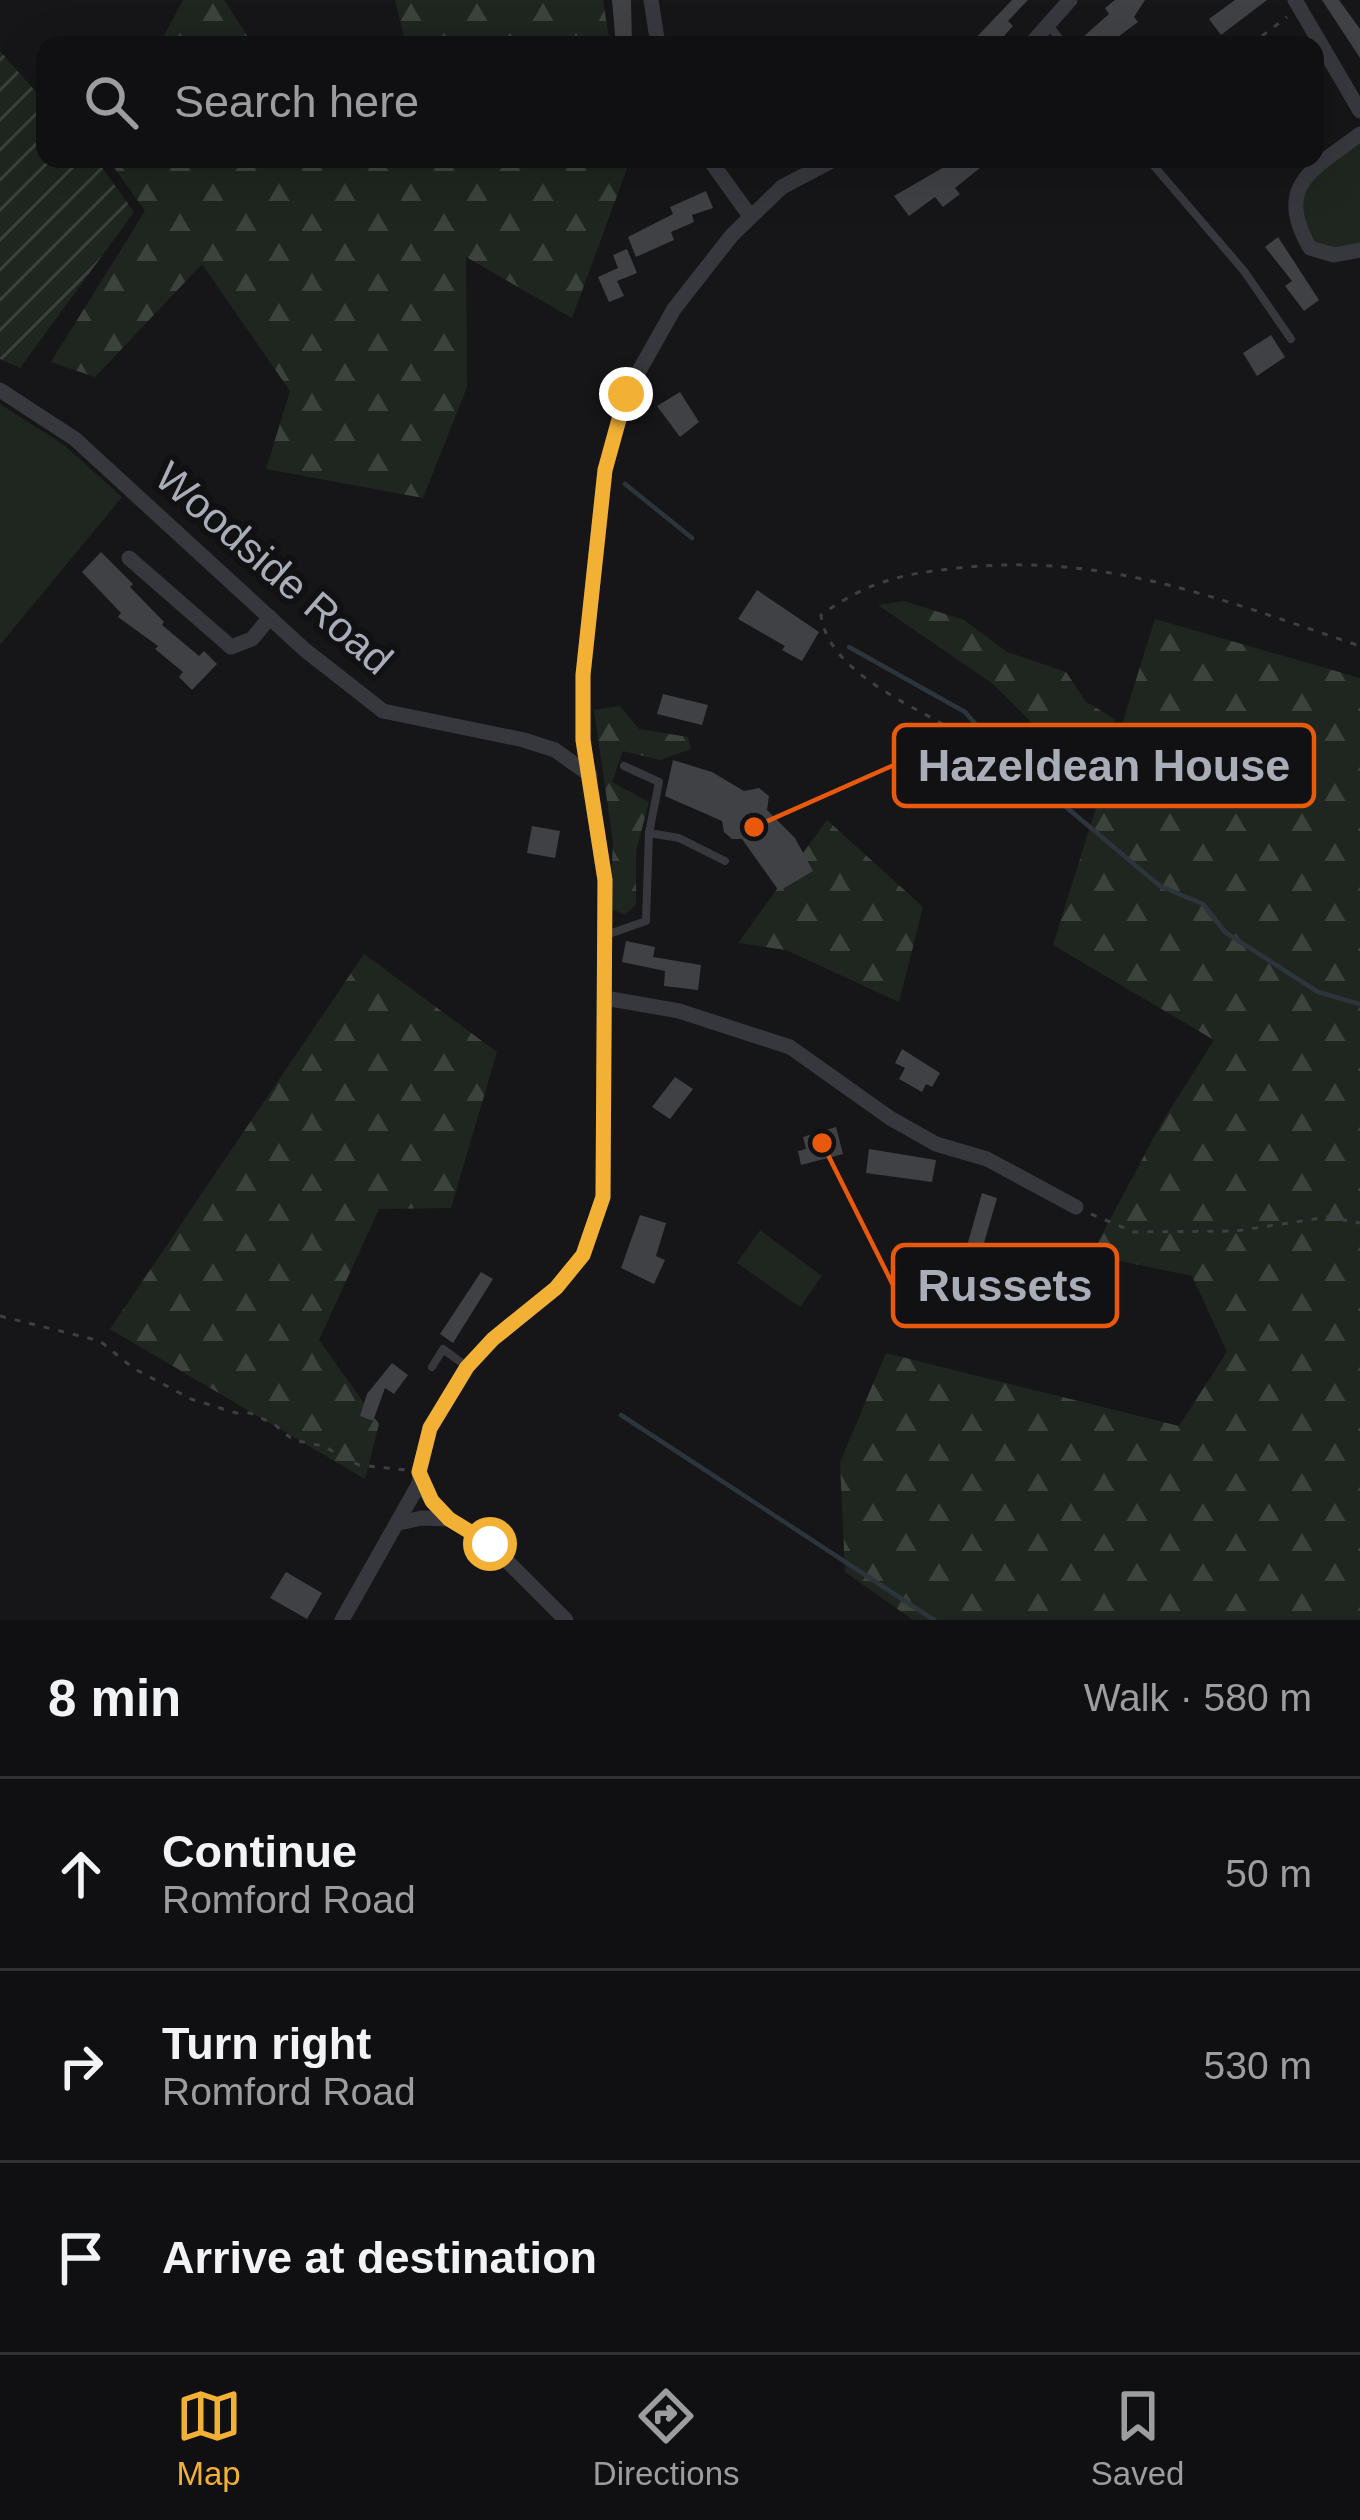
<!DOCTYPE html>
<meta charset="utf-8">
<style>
body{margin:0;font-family:Helvetica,sans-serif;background:#1e1e20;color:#f1f3f6}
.stop{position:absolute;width:36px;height:36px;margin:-27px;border:9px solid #f2b134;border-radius:50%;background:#fff}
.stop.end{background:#f2b134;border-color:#fff;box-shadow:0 3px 12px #0008}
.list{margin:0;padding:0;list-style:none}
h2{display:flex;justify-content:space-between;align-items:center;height:156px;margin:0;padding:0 48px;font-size:51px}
h2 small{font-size:39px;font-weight:400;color:#9c9d9f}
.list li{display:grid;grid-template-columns:78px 1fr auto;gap:36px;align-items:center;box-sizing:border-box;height:192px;padding:0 48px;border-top:3px solid #303032}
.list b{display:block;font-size:45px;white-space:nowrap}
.list p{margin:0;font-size:39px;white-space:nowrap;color:#9c9d9f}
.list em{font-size:39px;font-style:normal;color:#9c9d9f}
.icon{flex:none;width:66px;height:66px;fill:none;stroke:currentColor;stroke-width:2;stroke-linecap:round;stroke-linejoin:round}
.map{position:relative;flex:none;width:1360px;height:1620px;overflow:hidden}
.search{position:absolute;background:#101012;box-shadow:0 12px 48px #0002;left:36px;right:36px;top:36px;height:132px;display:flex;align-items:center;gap:30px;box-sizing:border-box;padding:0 42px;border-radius:24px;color:#9c9d9f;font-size:45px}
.sheet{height:732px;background:#101012}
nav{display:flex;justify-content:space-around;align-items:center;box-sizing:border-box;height:168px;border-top:3px solid #303032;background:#101012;font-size:33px;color:#9c9d9f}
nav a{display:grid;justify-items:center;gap:6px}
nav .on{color:#f2b134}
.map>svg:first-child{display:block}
</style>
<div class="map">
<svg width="1360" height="1620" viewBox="0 0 1360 1620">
<defs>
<pattern id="forest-firs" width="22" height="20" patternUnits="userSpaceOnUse" patternTransform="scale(3)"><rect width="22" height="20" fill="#1e261f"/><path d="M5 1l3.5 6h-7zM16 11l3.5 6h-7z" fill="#3c433d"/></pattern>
<pattern id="garden-furrows" width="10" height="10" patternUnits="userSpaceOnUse" patternTransform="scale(3)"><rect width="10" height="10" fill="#1e261f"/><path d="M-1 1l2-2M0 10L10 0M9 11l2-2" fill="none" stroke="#3c433d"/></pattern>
</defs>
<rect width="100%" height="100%" fill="#161618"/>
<g fill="#1e261f">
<path d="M1360,140V244L1334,250L1313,244C1279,187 1319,171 1360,140Z"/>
<polygon points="0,404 64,445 122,497 0,645"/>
<polygon points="760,1230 822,1276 800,1307 737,1263"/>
</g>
<g fill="url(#forest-firs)">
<polygon points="183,0 224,0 253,45 159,45"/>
<polygon points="395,0 603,0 610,45 406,45"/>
<polygon points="108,159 627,159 628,166 572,318 466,257 467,387 423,498 266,469 290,391 202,264 95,377 51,362 145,211"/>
<polygon points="904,601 964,620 1007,652 1066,672 1086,702 1115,719 1115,727 1037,728 993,684 878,605"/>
<polygon points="1155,619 1360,678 1360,1620 913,1620 845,1572 840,1462 886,1353 1179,1426 1227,1352 1192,1276 1091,1255 1161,1124 1214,1040 1053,945"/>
<polygon points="620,706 639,729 688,737 691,749 660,760 623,751 612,782 649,802 636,851 636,904 625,915 610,908 613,842 594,710"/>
<polygon points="827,820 923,907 899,1002 786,950 738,943"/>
<polygon points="364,954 497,1052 451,1208 379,1209 319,1340 379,1424 365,1479 110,1329"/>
</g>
<polygon fill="url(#garden-furrows)" points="0,51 45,102 45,159 96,159 134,212 20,368 0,359"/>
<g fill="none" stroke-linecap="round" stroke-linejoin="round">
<g stroke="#2c353c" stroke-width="4.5">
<polyline points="625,484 692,538"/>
<polyline points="849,647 965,712 985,735"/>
<polyline points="997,749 1160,886 1203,904 1225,932 1318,992 1360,1004"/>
<polyline points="621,1415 934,1620"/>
</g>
</g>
<g fill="#404145">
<polygon points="612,0 631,0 632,45 616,45"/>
<polygon points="1012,0 1028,0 1008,21 1013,26 996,45 969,45"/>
<polygon points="1115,0 1145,0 1134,17 1138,22 1119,36 1122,41 1116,45 1074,45 1109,14 1105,8"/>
<polygon points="1235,0 1267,0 1221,35 1209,19"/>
<polygon points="1322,0 1339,0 1360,29 1360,58"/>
<polygon points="958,159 991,159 955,188 960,194 943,207 935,197 909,216 894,196"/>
<polygon points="706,191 713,208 692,215 694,222 671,232 674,240 636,257 628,237 673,214 670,207"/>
<polygon points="1278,237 1319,300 1304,311 1285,286 1292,281 1265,247"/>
<polygon points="627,249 637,273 617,281 624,296 609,302 598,277 618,268 613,255"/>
<polygon points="1271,335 1285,357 1257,376 1243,353"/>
<polygon points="680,392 699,422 680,437 657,406"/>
<polygon points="101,552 133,584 130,587 164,622 162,625 199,656 204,651 217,664 192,690 179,677 183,672 155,649 158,646 118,617 121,613 82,572"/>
<polygon points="757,590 819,632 802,661 782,650 785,646 738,619"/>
<polygon points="663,694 708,705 702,725 657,714"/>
<polygon points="673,760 712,772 744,791 759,788 769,796 767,810 795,838 813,871 779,891 742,839 732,839 724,832 722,821 665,796"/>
<polygon points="532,826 560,831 555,858 527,853"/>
<polygon points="626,941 655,947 653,957 701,965 698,990 664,986 665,971 622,962"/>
<polygon points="902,1049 940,1073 932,1087 926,1084 922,1092 899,1079 905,1068 895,1063"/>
<polygon points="675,1077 693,1089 670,1119 652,1107"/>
<polygon points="836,1127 843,1154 801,1165 798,1151 806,1149 803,1137"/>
<polygon points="869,1149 936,1160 932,1182 866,1173"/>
<polygon points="982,1193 997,1198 982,1250 967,1246"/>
<polygon points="640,1215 666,1223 656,1256 665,1260 654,1284 621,1268"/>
<polygon points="481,1272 493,1279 453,1343 440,1334"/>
<polygon points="392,1363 408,1375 394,1394 385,1388 373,1421 360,1416 367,1394"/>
<polygon points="286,1572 322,1593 307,1619 270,1598"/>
</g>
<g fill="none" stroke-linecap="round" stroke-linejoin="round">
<g stroke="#3d3f44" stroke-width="3" stroke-dasharray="6 9" stroke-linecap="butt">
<polyline points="1250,45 1287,17"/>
<path d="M956,732C911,704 828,672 821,615C869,581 901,574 958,568C1106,552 1223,600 1360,646"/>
<polyline points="1091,1214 1134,1232 1236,1231 1328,1217 1360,1223"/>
<polyline points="0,1316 100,1341 133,1368 191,1399 236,1413 250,1413 274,1424 293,1440 323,1446 359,1465 406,1470"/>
</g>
<g stroke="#37383d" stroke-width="8">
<polyline points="1049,25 1064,45"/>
<polyline points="1148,159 1244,271 1291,339"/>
<polyline points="624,766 659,782 649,833"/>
<polyline points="606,935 646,921 649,833 679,838 725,861"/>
<polyline points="432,1367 443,1349 466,1366"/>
</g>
<g stroke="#37383d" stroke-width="15">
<polyline points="651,0 658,45"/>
<polyline points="1295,0 1360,111"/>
<polyline points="1030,45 1070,0"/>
<path d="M1360,134C1314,169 1273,185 1310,248L1334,255L1360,250"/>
<polyline points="709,159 750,216"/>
<polyline points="0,390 75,439 305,650 383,711 524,740 555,750 590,775"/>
<polyline points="129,558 231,647 252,639 270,617"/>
<polyline points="605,998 679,1011 790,1047 890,1118 936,1144 987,1159 1076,1207"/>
<polyline points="399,1523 422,1518 449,1519"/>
<polyline points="342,1620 420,1482"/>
<polyline points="566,1620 490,1544 449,1519 432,1501 420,1482 419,1472 430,1428 467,1367 493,1339 556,1288 583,1255 603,1197 605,880 583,740 583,675 605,470 626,394 674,309 732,235 782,187 835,159"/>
</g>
</g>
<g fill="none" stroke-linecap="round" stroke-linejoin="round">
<polyline stroke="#f2b134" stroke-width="15" points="490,1544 449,1519 432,1501 419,1472 430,1428 467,1367 493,1339 556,1288 583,1255 603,1197 605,880 583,740 583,675 605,470 626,394"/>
</g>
<g text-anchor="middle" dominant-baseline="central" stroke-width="12" stroke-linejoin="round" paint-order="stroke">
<g font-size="42" fill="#a8adb8" stroke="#111113">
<text transform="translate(274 568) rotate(41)">Woodside Road</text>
</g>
</g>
<path fill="none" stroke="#e8590c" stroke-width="4.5" d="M754 827L894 765M822 1143L893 1285"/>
<g fill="#e8590c" stroke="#111113" stroke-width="4.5">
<circle cx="754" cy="827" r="12"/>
<circle cx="822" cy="1143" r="12"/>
</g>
<g fill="#111113" stroke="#e8590c" stroke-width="4.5">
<rect x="894" y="725" width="420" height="81" rx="12"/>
<rect x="893" y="1245" width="224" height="81" rx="12"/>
</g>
<g font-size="45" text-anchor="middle" font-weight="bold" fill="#a8adb8">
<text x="1104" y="781">Hazeldean House</text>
<text x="1005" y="1301">Russets</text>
</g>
</svg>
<div class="stop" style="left:490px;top:1544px"></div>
<div class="stop end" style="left:626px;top:394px"></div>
<div class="search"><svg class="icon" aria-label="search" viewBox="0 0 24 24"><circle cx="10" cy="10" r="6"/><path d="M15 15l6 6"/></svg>Search here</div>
</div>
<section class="sheet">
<h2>8 min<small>Walk · 580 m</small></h2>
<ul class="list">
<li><svg class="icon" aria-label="ahead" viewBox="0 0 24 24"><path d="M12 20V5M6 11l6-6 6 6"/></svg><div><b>Continue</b><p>Romford Road</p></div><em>50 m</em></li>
<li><svg class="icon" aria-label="right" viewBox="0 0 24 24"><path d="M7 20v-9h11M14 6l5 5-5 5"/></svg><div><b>Turn right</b><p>Romford Road</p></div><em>530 m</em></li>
<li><svg class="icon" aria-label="arrive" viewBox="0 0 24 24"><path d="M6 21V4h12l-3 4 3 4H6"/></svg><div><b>Arrive at destination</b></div></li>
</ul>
</section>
<nav>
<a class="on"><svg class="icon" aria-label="map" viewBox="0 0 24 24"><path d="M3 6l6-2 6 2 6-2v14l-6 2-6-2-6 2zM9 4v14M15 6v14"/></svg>Map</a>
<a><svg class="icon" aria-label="directions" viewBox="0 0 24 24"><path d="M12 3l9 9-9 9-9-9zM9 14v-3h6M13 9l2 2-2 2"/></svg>Directions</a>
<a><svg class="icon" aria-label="saved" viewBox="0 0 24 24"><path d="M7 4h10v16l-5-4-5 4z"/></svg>Saved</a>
</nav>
